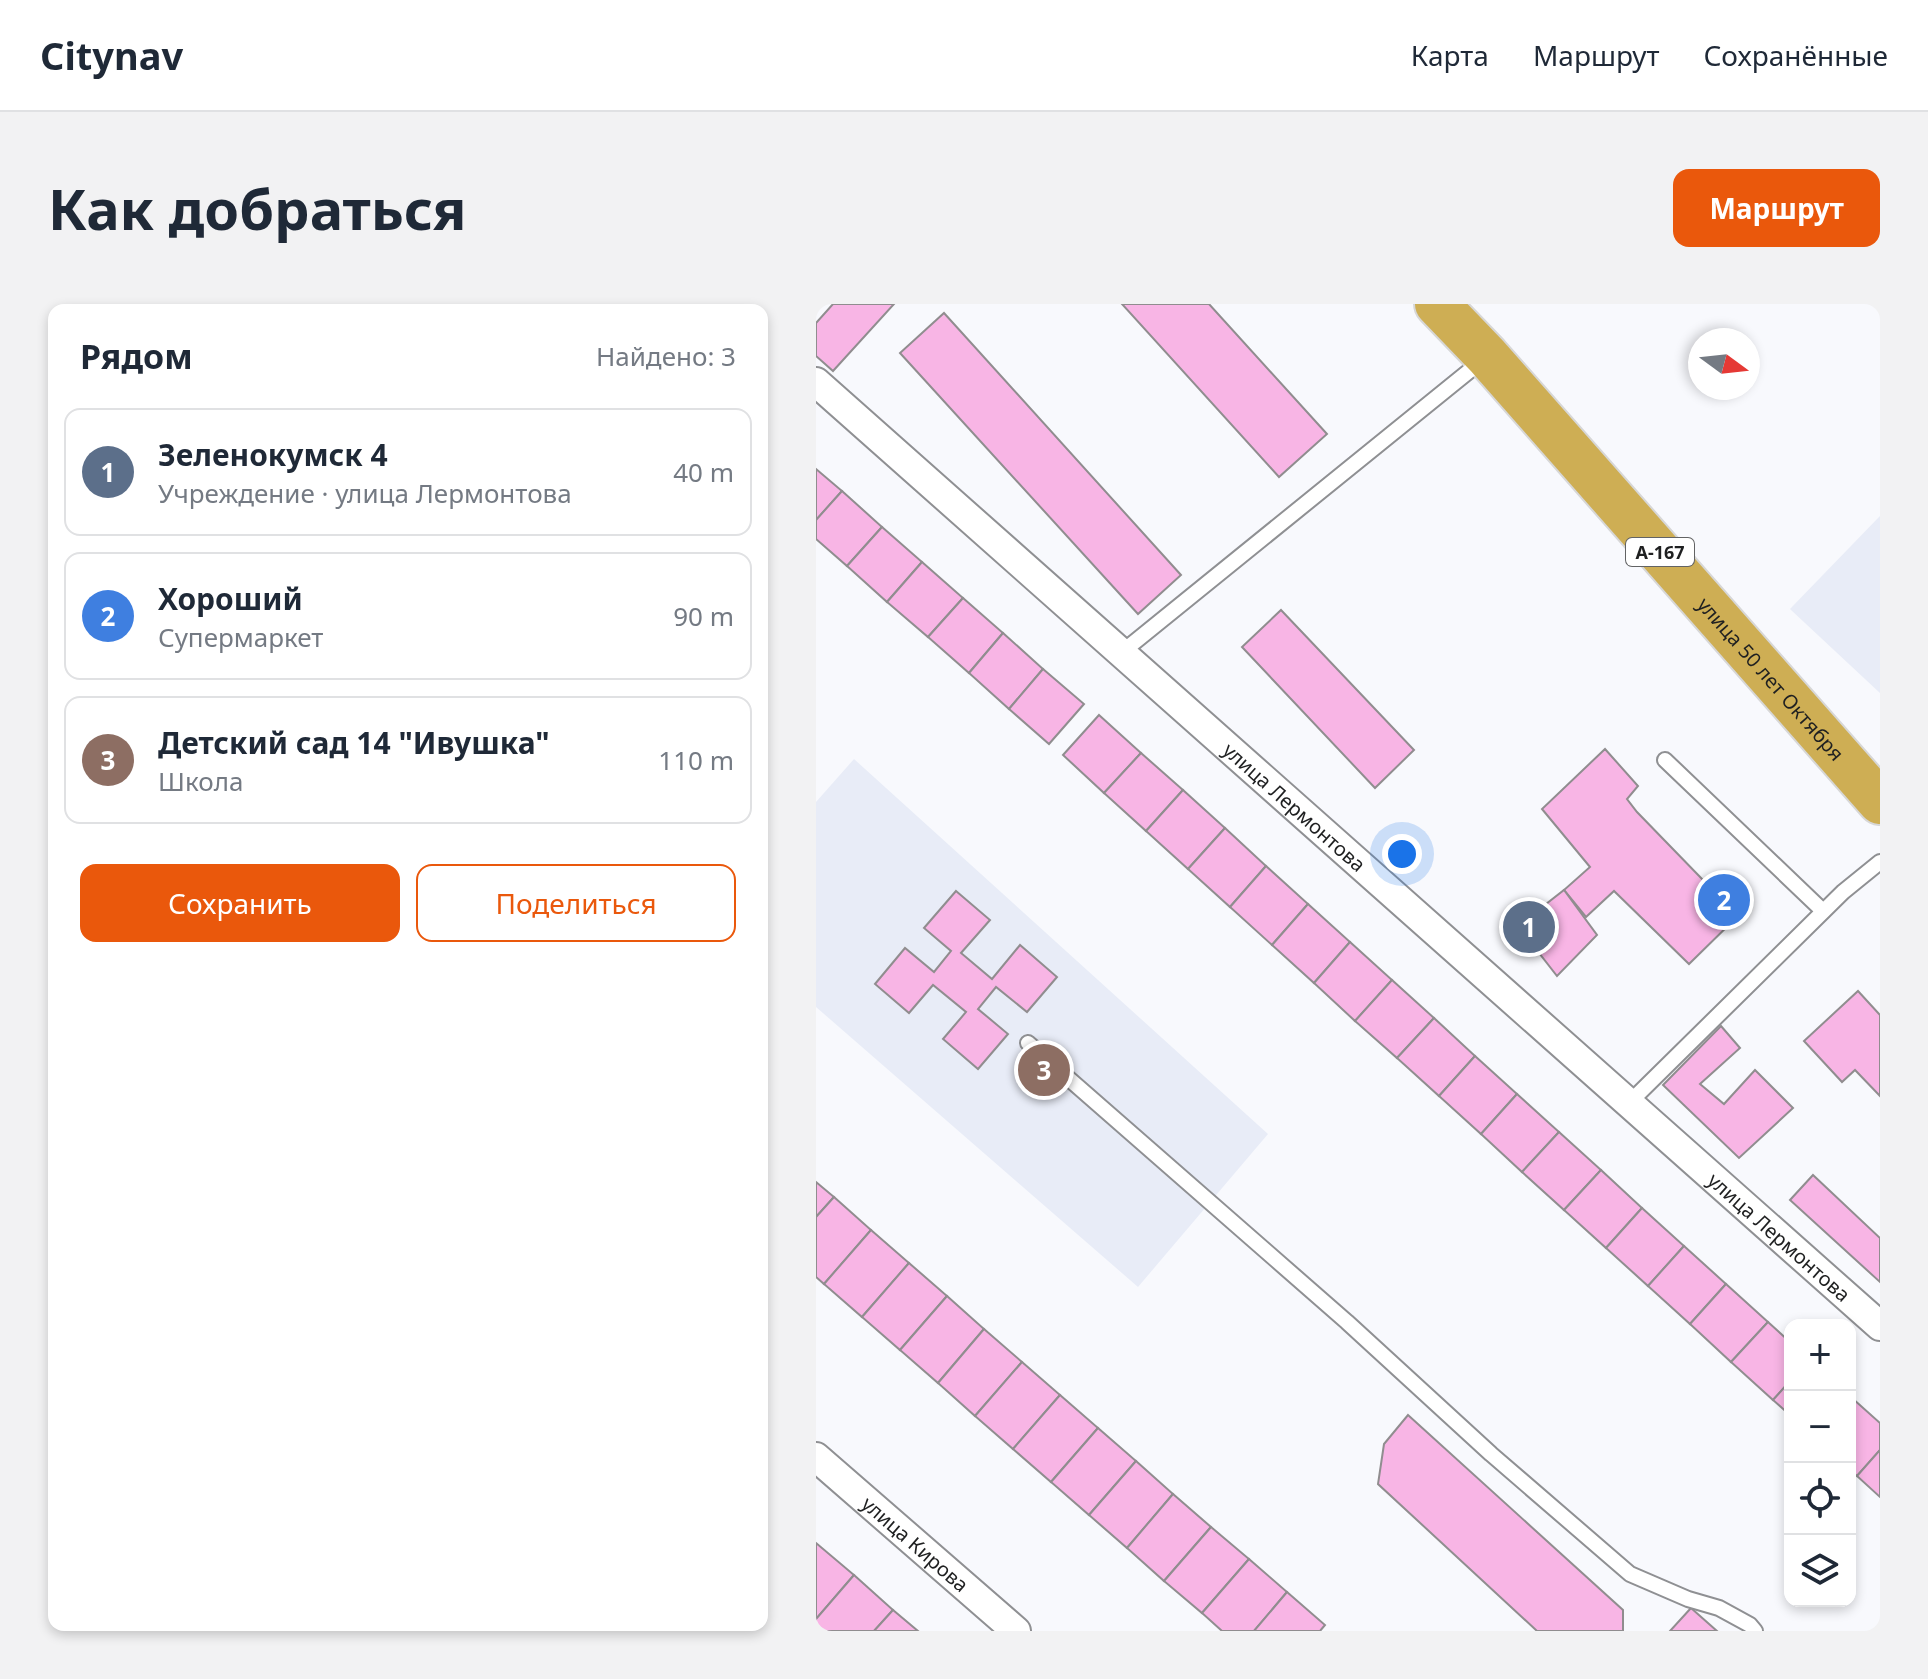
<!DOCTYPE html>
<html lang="ru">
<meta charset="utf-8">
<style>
body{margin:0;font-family:"Noto Sans",sans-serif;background:#f2f2f3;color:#1f2937}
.controls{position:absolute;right:24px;bottom:24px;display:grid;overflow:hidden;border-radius:16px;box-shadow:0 4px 12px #0003}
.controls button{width:72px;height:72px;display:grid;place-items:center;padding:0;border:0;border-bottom:2px solid #e0e1e3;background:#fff;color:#1f2937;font:40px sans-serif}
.compass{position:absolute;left:872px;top:24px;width:72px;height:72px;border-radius:50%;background:#fff;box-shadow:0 4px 12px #0003;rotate:105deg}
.you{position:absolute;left:586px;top:550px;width:28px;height:28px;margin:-20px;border:6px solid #fff;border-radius:50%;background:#1a73e8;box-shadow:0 0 0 12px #1a73e833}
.badge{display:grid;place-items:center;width:52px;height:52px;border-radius:50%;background:#ea580c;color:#fff;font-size:26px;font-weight:700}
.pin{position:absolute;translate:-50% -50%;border:4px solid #fff;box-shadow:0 2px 8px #0006}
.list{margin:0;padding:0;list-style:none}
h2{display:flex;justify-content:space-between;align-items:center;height:104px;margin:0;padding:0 32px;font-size:34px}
h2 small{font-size:26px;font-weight:400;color:#747a83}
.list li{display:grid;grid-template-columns:52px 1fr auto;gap:24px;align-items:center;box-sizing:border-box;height:128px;margin:0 16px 16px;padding:0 16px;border:2px solid #e0e1e3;border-radius:16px}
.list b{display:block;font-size:30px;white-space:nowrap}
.list p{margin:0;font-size:26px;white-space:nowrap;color:#747a83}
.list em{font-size:26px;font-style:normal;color:#747a83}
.actions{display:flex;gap:16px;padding:24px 32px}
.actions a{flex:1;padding:18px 0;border:2px solid #ea580c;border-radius:16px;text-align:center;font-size:28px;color:#ea580c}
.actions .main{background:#ea580c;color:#fff}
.icon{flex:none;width:44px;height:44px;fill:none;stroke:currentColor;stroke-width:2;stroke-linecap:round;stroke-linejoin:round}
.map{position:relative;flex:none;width:1064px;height:1327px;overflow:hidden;border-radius:16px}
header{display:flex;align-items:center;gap:48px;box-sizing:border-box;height:112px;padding:0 40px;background:#fff;border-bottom:2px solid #e0e1e3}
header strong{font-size:38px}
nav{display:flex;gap:44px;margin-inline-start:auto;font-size:28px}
.intro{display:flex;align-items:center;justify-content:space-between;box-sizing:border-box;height:192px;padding:0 48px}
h1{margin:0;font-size:56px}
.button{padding:20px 36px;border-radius:16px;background:#ea580c;color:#fff;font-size:28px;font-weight:700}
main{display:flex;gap:48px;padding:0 48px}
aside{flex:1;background:#fff;border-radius:16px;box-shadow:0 4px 12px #0003}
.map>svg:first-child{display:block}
</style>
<header>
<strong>Citynav</strong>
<nav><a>Карта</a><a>Маршрут</a><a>Сохранённые</a></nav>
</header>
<div class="intro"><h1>Как добраться</h1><a class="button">Маршрут</a></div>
<main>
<aside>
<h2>Рядом<small>Найдено: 3</small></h2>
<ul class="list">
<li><span class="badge" style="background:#5c6f8a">1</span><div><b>Зеленокумск 4</b><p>Учреждение · улица Лермонтова</p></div><em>40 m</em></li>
<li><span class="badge" style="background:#3f7fe0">2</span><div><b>Хороший</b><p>Супермаркет</p></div><em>90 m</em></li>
<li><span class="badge" style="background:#8d6e63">3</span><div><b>Детский сад 14 &quot;Ивушка&quot;</b><p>Школа</p></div><em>110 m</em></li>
</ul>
<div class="actions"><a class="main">Сохранить</a><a>Поделиться</a></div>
</aside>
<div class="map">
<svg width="1064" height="1327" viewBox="0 0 1064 1327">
<rect width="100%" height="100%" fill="#f8f9fd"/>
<g fill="#e8ecf7">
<polygon points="1064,212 1064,389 974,305"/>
<polygon points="38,455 452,830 322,983 0,703 0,498"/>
</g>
<g fill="#f8b5e5" stroke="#908d8f" stroke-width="2">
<polygon points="17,0 78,0 17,67 0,52 0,19"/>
<polygon points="306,0 393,0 511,130 463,173"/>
<polygon points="128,9 365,271 322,310 84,49"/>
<polygon points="0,165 26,187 0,216"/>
<polygon points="26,187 66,223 31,262 0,235 0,216"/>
<polygon points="66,223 106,258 71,298 31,262"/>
<polygon points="106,258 147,294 112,333 71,298"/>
<polygon points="147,294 187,329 153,369 112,333"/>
<polygon points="465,306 598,446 559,484 426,343"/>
<polygon points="187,329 227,365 193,405 153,369"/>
<polygon points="227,365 268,400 233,440 193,405"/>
<polygon points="283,411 325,449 288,489 247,451"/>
<polygon points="789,445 822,482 811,495 821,508 922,612 873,660 798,587 770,613 748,586 774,563 726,505"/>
<polygon points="325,449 367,486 330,527 288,489"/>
<polygon points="367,486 409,524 372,565 330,527"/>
<polygon points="409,524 450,562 414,603 372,565"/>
<polygon points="450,562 492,600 456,641 414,603"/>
<polygon points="748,586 781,631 741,672 702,622"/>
<polygon points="140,587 174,616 145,649 176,675 204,641 241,673 211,708 180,683 162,705 192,730 162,765 127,735 150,708 117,681 93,709 59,680 89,644 118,668 135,647 108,624"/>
<polygon points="492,600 534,638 498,679 456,641"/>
<polygon points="534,638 576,676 539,717 498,679"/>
<polygon points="576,676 618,714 581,754 539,717"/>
<polygon points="1042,687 1064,711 1064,792 1039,766 1026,778 988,737"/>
<polygon points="618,714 659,752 623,792 581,754"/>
<polygon points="905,722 924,744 884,780 908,800 939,766 977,804 923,854 847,781"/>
<polygon points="659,752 701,790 665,830 623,792"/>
<polygon points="701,790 743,828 706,868 665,830"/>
<polygon points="743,828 785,866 748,906 706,868"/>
<polygon points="785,866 826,904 790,944 748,906"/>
<polygon points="997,871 1064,934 1064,978 974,896"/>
<polygon points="0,878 18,893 0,913"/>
<polygon points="18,893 55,926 8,980 0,973 0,913"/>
<polygon points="826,904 868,942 832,982 790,944"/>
<polygon points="55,926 93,959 46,1013 8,980"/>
<polygon points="868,942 910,980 874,1020 832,982"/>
<polygon points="93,959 131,992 84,1046 46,1013"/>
<polygon points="910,980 952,1018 915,1058 874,1020"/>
<polygon points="131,992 168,1025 122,1079 84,1046"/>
<polygon points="952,1018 974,1038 974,1077 957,1096 915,1058"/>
<polygon points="168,1025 206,1058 159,1112 122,1079"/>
<polygon points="206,1058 244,1091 197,1145 159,1112"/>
<polygon points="974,1077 974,1111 957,1096"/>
<polygon points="244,1091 282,1124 235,1178 197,1145"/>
<polygon points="1036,1094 1064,1119 1064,1146 1041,1172 1034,1166 1034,1095"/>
<polygon points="592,1111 807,1306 807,1327 721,1327 562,1180 568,1140"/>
<polygon points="282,1124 320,1157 273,1211 235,1178"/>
<polygon points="1064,1146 1064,1193 1041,1172"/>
<polygon points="320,1157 357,1190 311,1244 273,1211"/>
<polygon points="357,1190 395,1223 348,1277 311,1244"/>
<polygon points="395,1223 433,1255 386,1309 348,1277"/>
<polygon points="0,1239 38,1271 0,1315"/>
<polygon points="433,1255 471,1288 438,1327 406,1327 386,1309"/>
<polygon points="38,1271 77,1306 58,1327 0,1327 0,1315"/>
<polygon points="471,1288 509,1321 504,1327 438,1327"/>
<polygon points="875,1304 901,1327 854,1327"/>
<polygon points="77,1306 102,1327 58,1327"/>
</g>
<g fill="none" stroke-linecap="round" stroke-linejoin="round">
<g stroke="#8f9093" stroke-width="18">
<g id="service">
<polyline points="305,349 668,55"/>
<polyline points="849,456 1007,607"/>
<polyline points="212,739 531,1018 675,1150 814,1270 872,1295 903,1304 934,1321 939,1327"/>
<polyline points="813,799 1027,588 1064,558"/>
</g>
</g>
<g stroke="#8f9093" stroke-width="32">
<g id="minor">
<path id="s1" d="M0,78L1064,1022"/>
<path id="s2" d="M0,1153L200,1327"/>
</g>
</g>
<g stroke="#d7d7d7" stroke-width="48">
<g id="trunk">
<path id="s3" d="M621,0L671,52L1064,498"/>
</g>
</g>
<use href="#service" stroke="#fff" stroke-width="14"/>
<use href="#minor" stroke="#fff" stroke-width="28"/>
<use href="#trunk" stroke="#ceae54" stroke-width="44"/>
</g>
<g text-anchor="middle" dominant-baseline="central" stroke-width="6" stroke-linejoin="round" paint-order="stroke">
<rect fill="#fff" stroke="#626364" stroke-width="2" x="810" y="234" width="68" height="28" rx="6"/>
<g font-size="18" font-weight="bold" fill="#1f2021">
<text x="844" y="248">А-167</text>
</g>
<g font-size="20" fill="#1f2021" stroke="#fff">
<text stroke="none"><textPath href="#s3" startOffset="502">улица 50 лет Октября</textPath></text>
<text stroke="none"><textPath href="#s1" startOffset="640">улица Лермонтова</textPath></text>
<text stroke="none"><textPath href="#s1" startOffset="1288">улица Лермонтова</textPath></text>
<text stroke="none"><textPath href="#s2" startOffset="132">улица Кирова</textPath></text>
</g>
</g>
</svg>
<div class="controls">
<button>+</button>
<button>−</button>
<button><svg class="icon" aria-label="locate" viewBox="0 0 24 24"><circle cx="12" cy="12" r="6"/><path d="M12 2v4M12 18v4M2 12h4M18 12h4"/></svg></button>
<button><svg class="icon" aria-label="layers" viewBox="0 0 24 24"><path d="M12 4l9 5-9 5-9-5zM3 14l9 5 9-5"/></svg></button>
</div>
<svg class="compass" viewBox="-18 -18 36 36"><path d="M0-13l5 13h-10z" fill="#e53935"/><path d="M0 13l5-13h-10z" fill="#747a83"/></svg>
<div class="you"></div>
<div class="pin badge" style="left:713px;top:623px;background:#5c6f8a">1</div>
<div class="pin badge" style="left:908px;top:596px;background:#3f7fe0">2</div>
<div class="pin badge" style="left:228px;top:766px;background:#8d6e63">3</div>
</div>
</main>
